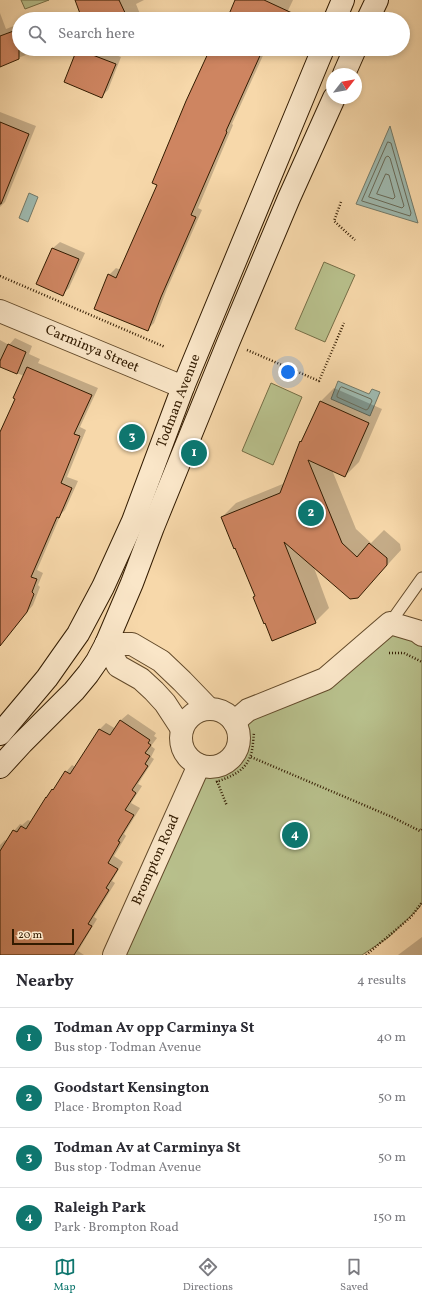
<!DOCTYPE html>
<meta charset="utf-8">
<style>
body{margin:0;font-family:Vollkorn,serif;background:#f7f7f7;color:#2b2b33}
.compass{position:absolute;left:326px;top:68px;width:36px;height:36px;border-radius:50%;background:#fff;box-shadow:0 2px 6px #0003;rotate:59deg}
.scale{position:absolute;left:12px;bottom:10px;width:62px;box-sizing:border-box;padding-left:4px;border:2px solid #321b00;border-top:0;font-size:11px;line-height:14px;white-space:nowrap;color:#321b00;-webkit-text-stroke:3px #fae6c8;paint-order:stroke}
.you{position:absolute;left:288px;top:372px;width:14px;height:14px;margin:-10px;border:3px solid #fff;border-radius:50%;background:#1a73e8;box-shadow:0 0 0 6px #1a73e833}
.badge{display:grid;place-items:center;width:26px;height:26px;border-radius:50%;background:#0f766e;color:#fff;font-size:13px;font-weight:700}
.pin{position:absolute;translate:-50% -50%;border:2px solid #fff;box-shadow:0 1px 4px #0006}
.list{margin:0;padding:0;list-style:none}
h2{display:flex;justify-content:space-between;align-items:center;height:52px;margin:0;padding:0 16px;font-size:17px}
h2 small{font-size:13px;font-weight:400;color:#7c7c81}
.list li{display:grid;grid-template-columns:26px 1fr auto;gap:12px;align-items:center;box-sizing:border-box;height:60px;padding:0 16px;border-top:1px solid #e1e1e2}
.list b{display:block;font-size:15px;white-space:nowrap}
.list p{margin:0;font-size:13px;white-space:nowrap;color:#7c7c81}
.list em{font-size:13px;font-style:normal;color:#7c7c81}
.icon{flex:none;width:22px;height:22px;fill:none;stroke:currentColor;stroke-width:2;stroke-linecap:round;stroke-linejoin:round}
.map{position:relative;flex:none;width:422px;height:955px;overflow:hidden}
.search{position:absolute;background:#fff;box-shadow:0 2px 6px #0003;left:12px;right:12px;top:12px;height:44px;display:flex;align-items:center;gap:10px;box-sizing:border-box;padding:0 14px;border-radius:22px;color:#7c7c81;font-size:15px}
.sheet{height:292px;background:#fff}
nav{display:flex;justify-content:space-around;align-items:center;box-sizing:border-box;height:56px;border-top:1px solid #e1e1e2;background:#fff;font-size:11px;color:#7c7c81}
nav a{display:grid;justify-items:center;gap:2px}
nav .on{color:#0f766e}
.map>svg:first-child{display:block}
</style>
<div class="map">
<svg width="422" height="955" viewBox="0 0 422 955">
<rect width="100%" height="100%" fill="#f7d8aa"/>
<filter id="stains"><feTurbulence type="fractalNoise" baseFrequency=".005" numOctaves="4"/><feColorMatrix values="0 0 0 0 .2 0 0 0 0 .09 0 0 0 0 .02 0 0 0 .5 -.17"/></filter>
<radialGradient id="worn" r=".72"><stop offset=".6" stop-color="#630" stop-opacity="0"/><stop offset="1" stop-color="#630" stop-opacity=".3"/></radialGradient>
<g fill="#b8c08c" stroke="#756e46">
<polygon points="21,0 49,0 25,9"/>
<polygon points="324,262 355,275 325,342 295,329"/>
<polygon points="271,383 302,397 273,465 242,451"/>
<path d="M390,623L422,635V903L419,908L389,937L362,955H114L199,765C203,766 207,768 212,767C229,766 244,748 238,731C237,728 235,725 234,722L325,679Z"/>
</g>
<g fill="#9eb9af" stroke="#737a69">
<polygon points="390,126 418,223 356,204"/>
<polygon points="29,193 38,197 28,222 19,218"/>
<polygon points="338,381 369,394 372,389 380,392 370,416 331,399"/>
</g>
<g fill="#0003">
<polygon points="76,0 144,0 136,4 142,19 84,19"/>
<polygon points="236,0 293,0 284,19 228,19"/>
<polygon points="0,13 6,29 19,24 19,49 38,49 36,51 0,65"/>
<polygon points="78,49 101,49 121,57 108,90 102,96 65,81"/>
<polygon points="211,49 266,49 232,124 233,125 198,208 202,210 167,289 154,323 147,330 109,275 116,268 121,270 158,184"/>
<polygon points="0,112 36,126 5,202 0,207"/>
<polygon points="60,242 85,253 69,288 62,295 38,284 53,248"/>
<polygon points="15,338 32,346 29,354 40,359 38,363 98,388 80,427 86,430 67,477 78,481 65,510 61,514 37,570 43,573 38,585 40,587 33,605 12,631 5,638 0,639 0,435 16,398 24,376 0,366 0,340 9,345"/>
<polygon points="334,388 382,409 359,462 345,476 332,470 356,529 371,543 384,530 400,544 401,550 358,597 313,565 329,608 315,622 256,596 222,517 236,503 285,483 301,441 320,402"/>
<polygon points="128,714 156,733 154,736 157,738 151,746 155,749 151,757 154,759 138,784 142,786 131,803 140,808 124,834 126,836 114,856 123,862 112,881 115,883 94,917 97,919 78,951 84,955 0,955 0,845 5,840 7,841 14,831 20,824 22,825 28,820 32,822 66,772 72,765 75,767 100,729 106,723 116,729 121,720"/>
<polygon points="422,937 422,955 398,955"/>
</g>
<g fill="none" stroke-linecap="round" stroke-linejoin="round">
<g stroke="#686a58" stroke-width="1">
<polygon points="388,142 391,143 411,213 410,216 362,201"/>
<polygon points="386,157 388,156 390,158 404,206 402,208 369,197"/>
<polygon points="386,174 389,175 395,197 393,199 377,194"/>
<polygon points="342,387 371,399 372,401 368,409 366,410 337,397 337,395 340,388"/>
</g>
</g>
<g fill="#ce8561" stroke="#321b00">
<polygon points="75,0 119,0 128,19 82,19"/>
<polygon points="235,0 264,0 305,19 227,19"/>
<polygon points="19,29 19,59 0,67 0,36"/>
<polygon points="77,49 116,64 102,98 64,82"/>
<polygon points="210,49 263,49 226,131 227,132 191,215 196,217 161,297 148,331 94,309 108,274 116,278 157,185 152,183 186,101"/>
<polygon points="0,122 29,134 1,204 0,204"/>
<polygon points="52,248 79,259 63,296 36,284"/>
<polygon points="8,344 26,352 17,374 0,367 0,361"/>
<polygon points="27,367 92,395 74,434 80,436 61,483 72,488 59,518 57,517 31,577 37,579 32,592 34,594 27,612 0,646 0,432 15,399 13,398"/>
<polygon points="320,401 369,423 345,477 308,460 342,543 357,557 369,543 387,558 387,565 358,598 350,599 284,542 316,623 272,641 265,623 264,624 253,597 255,596 235,548 234,549 221,517 280,493 300,441 301,442"/>
<polygon points="120,720 150,740 148,743 151,745 145,753 150,756 145,764 148,766 132,790 136,793 125,810 134,815 118,841 120,842 108,863 118,869 106,888 109,890 88,924 92,926 74,955 0,955 0,851 13,830 17,832 21,826 26,829 46,797 46,798 52,789 53,790 65,771 70,774 99,729 110,735"/>
</g>
<g fill="none" stroke-linecap="round" stroke-linejoin="round">
<g stroke="#634a2a" stroke-width="13">
<polyline id="lane" points="390,623 422,578"/>
</g>
<g stroke="#634a2a" stroke-width="24">
<g id="street">
<polyline points="0,311 183,387"/>
<polyline points="106,644 132,644 161,661 182,681 209,709"/>
<polyline points="106,644 118,666 141,679 154,691 165,703 182,729"/>
<circle cx="210" cy="738" r="29"/>
<polyline points="234,722 248,710 325,679 390,623 417,631 422,635"/>
<polyline points="114,955 199,765"/>
</g>
</g>
<g stroke="#321b00" stroke-width="24">
<g id="secondary">
<polyline points="335,19 343,0"/>
<polyline points="368,19 377,0"/>
<polyline points="344,74 355,49"/>
<polyline points="0,734 47,678 61,658 78,634 103,587 133,521 183,387 323,49"/>
<polyline points="0,767 22,743 74,691 88,674 97,661 106,644 132,583 153,527 228,343 289,198 334,98"/>
</g>
</g>
<g stroke="#321b00" stroke-width="2.5" stroke-dasharray="1 2" stroke-linecap="butt">
<polyline points="341,202 334,221 355,240"/>
<polyline points="0,276 165,347"/>
<polyline points="247,350 319,381 344,323"/>
<polyline points="389,653 404,653 422,662"/>
<polyline points="251,757 392,817 420,831 422,829"/>
<polyline points="217,781 227,806"/>
<path d="M216,782C230,777 244,772 250,757C253,750 253,740 254,733"/>
<polyline points="366,955 411,917 422,902"/>
</g>
<use href="#lane" stroke="#fae6c8" stroke-width="11"/>
<use href="#street" stroke="#fae6c8" stroke-width="22"/>
<use href="#secondary" stroke="#fae6c8" stroke-width="22"/>
</g>
<g text-anchor="middle" dominant-baseline="central" stroke-width="3.5" stroke-linejoin="round" paint-order="stroke">
<g font-size="14" fill="#321b00" stroke="#fae6c8">
<text transform="translate(92 349) rotate(23)">Carminya Street</text>
<text transform="translate(179 401) rotate(-69)">Todman Avenue</text>
<text transform="translate(156 860) rotate(-66)">Brompton Road</text>
</g>
</g>
<rect width="100%" height="100%" filter="url(#stains)"/>
<rect width="100%" height="100%" fill="url(#worn)"/>
</svg>
<svg class="compass" viewBox="-18 -18 36 36"><path d="M0-13l5 13h-10z" fill="#e53935"/><path d="M0 13l5-13h-10z" fill="#7c7c81"/></svg>
<div class="scale">20 m</div>
<div class="you"></div>
<div class="pin badge" style="left:194px;top:453px">1</div>
<div class="pin badge" style="left:311px;top:513px">2</div>
<div class="pin badge" style="left:132px;top:437px">3</div>
<div class="pin badge" style="left:295px;top:835px">4</div>
<div class="search"><svg class="icon" aria-label="search" viewBox="0 0 24 24"><circle cx="10" cy="10" r="6"/><path d="M15 15l6 6"/></svg>Search here</div>
</div>
<section class="sheet">
<h2>Nearby<small>4 results</small></h2>
<ul class="list">
<li><span class="badge">1</span><div><b>Todman Av opp Carminya St</b><p>Bus stop · Todman Avenue</p></div><em>40 m</em></li>
<li><span class="badge">2</span><div><b>Goodstart Kensington</b><p>Place · Brompton Road</p></div><em>50 m</em></li>
<li><span class="badge">3</span><div><b>Todman Av at Carminya St</b><p>Bus stop · Todman Avenue</p></div><em>50 m</em></li>
<li><span class="badge">4</span><div><b>Raleigh Park</b><p>Park · Brompton Road</p></div><em>150 m</em></li>
</ul>
</section>
<nav>
<a class="on"><svg class="icon" aria-label="map" viewBox="0 0 24 24"><path d="M3 6l6-2 6 2 6-2v14l-6 2-6-2-6 2zM9 4v14M15 6v14"/></svg>Map</a>
<a><svg class="icon" aria-label="directions" viewBox="0 0 24 24"><path d="M12 3l9 9-9 9-9-9zM9 14v-3h6M13 9l2 2-2 2"/></svg>Directions</a>
<a><svg class="icon" aria-label="saved" viewBox="0 0 24 24"><path d="M7 4h10v16l-5-4-5 4z"/></svg>Saved</a>
</nav>
